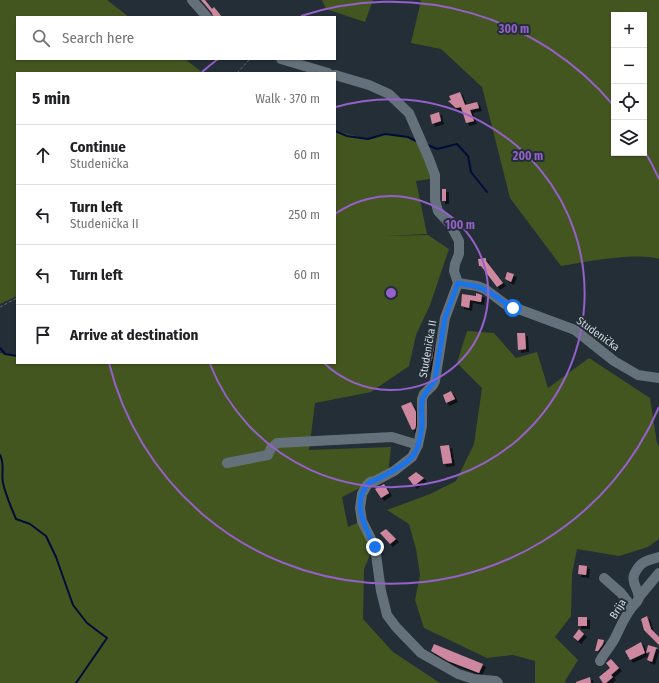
<!DOCTYPE html>
<meta charset="utf-8">
<style>
body{margin:0;font-family:"Fira Sans Condensed",sans-serif;background:#f6f6f6;color:#202124}
.controls{position:absolute;right:12px;top:12px;display:grid;overflow:hidden;border-radius:0px;box-shadow:0 1px 3px #0004}
.controls button{width:36px;height:36px;display:grid;place-items:center;padding:0;border:0;border-bottom:1px solid #e0e0e0;background:#fff;color:#202124;font:20px sans-serif}
.stop{position:absolute;width:12px;height:12px;margin:-9px;border:3px solid #1a73e8;border-radius:50%;background:#fff}
.stop.end{background:#1a73e8;border-color:#fff;box-shadow:0 1px 4px #0008}
.list{margin:0;padding:0;list-style:none}
h2{display:flex;justify-content:space-between;align-items:center;height:52px;margin:0;padding:0 16px;font-size:17px}
h2 small{font-size:13px;font-weight:400;color:#757577}
.list li{display:grid;grid-template-columns:26px 1fr auto;gap:12px;align-items:center;box-sizing:border-box;height:60px;padding:0 16px;border-top:1px solid #e0e0e0}
.list b{display:block;font-size:15px;white-space:nowrap}
.list p{margin:0;font-size:13px;white-space:nowrap;color:#757577}
.list em{font-size:13px;font-style:normal;color:#757577}
.icon{flex:none;width:22px;height:22px;fill:none;stroke:currentColor;stroke-width:2;stroke-linecap:round;stroke-linejoin:round}
.map{position:relative;flex:none;width:659px;height:683px;overflow:hidden}
.search{position:absolute;background:#fff;box-shadow:0 1px 3px #0004;left:16px;top:16px;width:320px;height:44px;display:flex;align-items:center;gap:10px;box-sizing:border-box;padding:0 14px;border-radius:0px;color:#757577;font-size:15px}
.panel{position:absolute;background:#fff;box-shadow:0 1px 3px #0004;left:16px;top:72px;width:320px;height:292px;border-radius:0px}
.map>svg:first-child{display:block}
</style>
<div class="map">
<svg width="659" height="683" viewBox="0 0 659 683">
<defs>
<filter id="shadow"><feDropShadow dx="3" dy="3" stdDeviation="0" flood-color="#0009"/></filter>
</defs>
<rect width="100%" height="100%" fill="#232e36"/>
<g fill="#44561f" fill-rule="evenodd">
<polygon points="0,0 107,0 129,17 17,17 17,59 185,59 203,73 17,73 17,296 0,304"/>
<polygon points="322,0 373,0 365,22 326,9"/>
<path d="M419,0H659V259C636,252 586,262 561,266L510,198L482,87L441,49L411,43L421,1ZM614,15H644V153H614Z"/>
<polygon points="335,131 368,139 385,134 408,137 425,148 435,178 416,181 427,234 384,236 428,235 449,249 430,305 416,335 409,366 371,392 315,403 309,450 391,447 388,474 342,497 348,527 362,521 374,546 364,569 363,619 393,652 440,683 77,683 82,675 76,683 0,683 0,353 17,356 17,363 335,363"/>
<polygon points="467,331 494,333 516,358 537,352 548,388 589,358 650,398 657,443 659,446 659,539 648,547 619,556 577,549 572,574 571,616 555,637 578,660 565,681 566,683 535,683 535,661 513,655 487,658 424,628 415,600 420,575 416,549 409,524 387,510 430,494 456,481 474,444 482,388 457,363"/>
</g>
<g fill="none" stroke-linecap="round" stroke-linejoin="round">
<g stroke="#000d39" stroke-width="2">
<polyline points="335,131 347,136 368,139 385,134 408,137 416,141"/>
<polyline points="428,145 437,149 457,144 468,156 471,172 487,192"/>
<polyline points="0,348 5,354 17,356"/>
<path d="M0,455C5,463 1,474 3,483C6,496 11,507 16,519L30,524L46,536L56,557L73,605L87,623L107,638L76,683"/>
</g>
</g>
<g fill="#cd889f" filter="url(#shadow)">
<polygon points="201,0 205,0 212,9 214,7 222,17 213,17 212,13"/>
<polygon points="460,92 465,105 477,102 479,108 470,110 474,121 466,123 461,107 456,108 448,101 451,100 449,96"/>
<polygon points="439,112 441,121 432,124 430,115"/>
<rect x="442" y="189" width="4" height="12"/>
<polygon points="486,258 486,261 503,283 497,287 481,266 479,266 478,259"/>
<polygon points="507,272 514,274 511,282 505,279"/>
<polygon points="476,293 482,295 481,302 470,300 469,308 461,306 462,294 476,296"/>
<polygon points="517,333 525,333 526,349 518,350"/>
<polygon points="429,345 434,346 432,359 428,369 423,367"/>
<polygon points="451,391 455,399 446,403 443,395"/>
<polygon points="411,402 416,412 416,425 415,429 412,430 401,406"/>
<polygon points="449,445 452,463 443,464 440,446"/>
<polygon points="416,472 424,478 414,486 408,478"/>
<polygon points="384,484 389,493 381,498 375,489"/>
<polygon points="386,529 396,539 390,544 380,533"/>
<polygon points="579,565 587,566 586,575 578,574"/>
<polygon points="647,616 651,629 659,637 659,645 644,630 641,619"/>
<rect x="578" y="617" width="9" height="9"/>
<polygon points="579,629 584,634 578,641 573,637"/>
<polygon points="598,639 604,640 603,644 598,651 595,651"/>
<polygon points="641,642 645,653 630,660 625,651"/>
<polygon points="434,644 483,664 479,673 448,661 431,651"/>
<polygon points="648,645 658,648 656,649 652,662 647,660 650,652 646,653"/>
<polygon points="611,659 619,668 611,675 613,677 606,683 603,683 599,677 610,668 606,663"/>
<polygon points="590,677 591,683 576,683 576,682"/>
</g>
<g fill="none" stroke-linecap="round" stroke-linejoin="round">
<g stroke="#616b72" stroke-width="1" stroke-dasharray="3 2" stroke-linecap="butt">
<polyline points="237,73 250,59"/>
<polyline points="0,307 17,298"/>
</g>
<g stroke="#64717a" stroke-width="10">
<polyline points="192,0 207,17"/>
<polyline points="281,59 328,73"/>
<polyline points="335,75 369,85 389,94 409,113 429,159 435,175 435,200 438,211 450,224 459,241 459,254 455,264 454,271 458,283 477,286 485,289 505,304 575,330 614,361 638,375 659,378"/>
<polyline points="458,283 445,318 435,381 433,385 424,394 422,399 422,426 418,445 412,457 394,471 375,481 370,482 367,485 362,494 360,508 362,521 375,547 381,591 387,615 396,627 421,653 458,674 474,679 496,681 498,683"/>
<polyline points="227,463 268,455 271,448 277,443 392,437 418,445"/>
<polyline points="604,578 621,593 632,607"/>
<polyline points="639,597 659,573"/>
<path d="M600,661C604,653 611,646 615,638C620,628 624,618 630,610C632,606 636,604 638,600C642,592 628,582 636,571C641,561 649,560 659,557"/>
</g>
</g>
<g fill="none" stroke-linecap="round" stroke-linejoin="round">
<path stroke="#1a73e8" stroke-width="5" d="M375,547C365,527 350,501 370,482C380,479 405,465 412,457C418,450 421,435 422,425C422,416 420,406 423,398C425,391 432,387 435,380L445,318L458,283C466,285 475,285 483,289C494,293 502,303 513,308"/>
</g>
<g fill="none" stroke="#9560c9" stroke-width="2">
<path d="M335 214A97 97 0 1 1 324 363"/>
<path d="M336 107A194 194 0 1 1 210 364"/>
<path d="M659 407A291 291 0 0 1 109 363M202 72A291 291 0 0 1 218 59M301 16A291 291 0 0 1 614 106M644 150A291 291 0 0 1 659 179"/>
</g>
<g text-anchor="middle" dominant-baseline="central" stroke-width="4" stroke-linejoin="round" paint-order="stroke">
<g font-size="11" fill="#d3dae0" stroke="#232e36">
<text transform="translate(598 334) rotate(36)">Studenička</text>
<text transform="translate(428 349) rotate(-80)">Studenička II</text>
<text transform="translate(618 609) rotate(-58)">Brija</text>
</g>
</g>
<circle cx="391" cy="293" r="6" fill="#9560c9" stroke="#232e36" stroke-width="2"/>
<g font-size="12" text-anchor="middle" font-weight="bold" fill="#9560c9" stroke="#232e36" stroke-width="4" stroke-linejoin="round" paint-order="stroke">
<text x="514" y="33">300 m</text>
<text x="528" y="160">200 m</text>
<text x="460" y="229">100 m</text>
</g>
</svg>
<div class="controls">
<button>+</button>
<button>−</button>
<button><svg class="icon" aria-label="locate" viewBox="0 0 24 24"><circle cx="12" cy="12" r="6"/><path d="M12 2v4M12 18v4M2 12h4M18 12h4"/></svg></button>
<button><svg class="icon" aria-label="layers" viewBox="0 0 24 24"><path d="M12 4l9 5-9 5-9-5zM3 14l9 5 9-5"/></svg></button>
</div>
<div class="stop" style="left:513px;top:308px"></div>
<div class="stop end" style="left:375px;top:547px"></div>
<div class="search"><svg class="icon" aria-label="search" viewBox="0 0 24 24"><circle cx="10" cy="10" r="6"/><path d="M15 15l6 6"/></svg>Search here</div>
<section class="panel">
<h2>5 min<small>Walk · 370 m</small></h2>
<ul class="list">
<li><svg class="icon" aria-label="ahead" viewBox="0 0 24 24"><path d="M12 20V5M6 11l6-6 6 6"/></svg><div><b>Continue</b><p>Studenička</p></div><em>60 m</em></li>
<li><svg class="icon" aria-label="left" viewBox="0 0 24 24"><path d="M17 20v-9H6M10 6l-5 5 5 5"/></svg><div><b>Turn left</b><p>Studenička II</p></div><em>250 m</em></li>
<li><svg class="icon" aria-label="left" viewBox="0 0 24 24"><path d="M17 20v-9H6M10 6l-5 5 5 5"/></svg><div><b>Turn left</b></div><em>60 m</em></li>
<li><svg class="icon" aria-label="arrive" viewBox="0 0 24 24"><path d="M6 21V4h12l-3 4 3 4H6"/></svg><div><b>Arrive at destination</b></div></li>
</ul>
</section>
</div>
